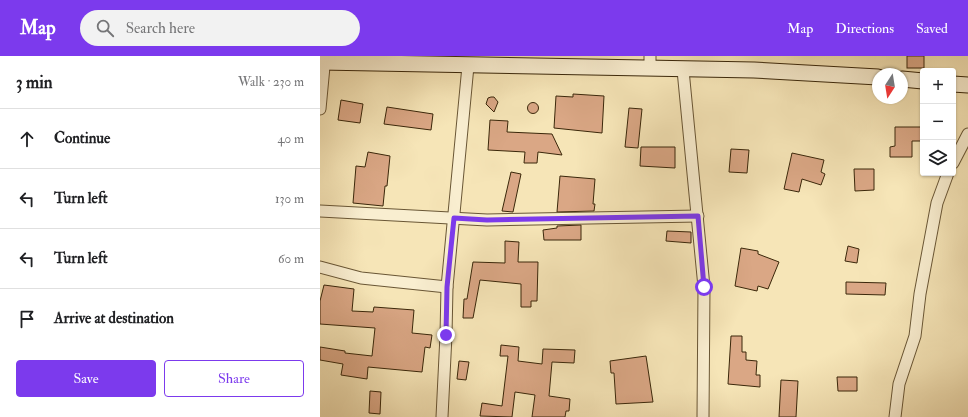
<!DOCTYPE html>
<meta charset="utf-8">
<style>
body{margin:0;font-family:"IM FELL Double Pica",serif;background:#f2f2f2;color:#202124}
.controls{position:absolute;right:12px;top:12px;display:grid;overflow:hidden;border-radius:4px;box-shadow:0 1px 3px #0004}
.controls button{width:36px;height:36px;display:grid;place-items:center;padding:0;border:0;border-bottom:1px solid #e0e0e0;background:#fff;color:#202124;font:20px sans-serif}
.compass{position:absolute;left:552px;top:12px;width:36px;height:36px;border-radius:50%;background:#fff;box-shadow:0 1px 3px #0004;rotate:192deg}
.stop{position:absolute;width:12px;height:12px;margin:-9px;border:3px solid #7c3aed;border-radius:50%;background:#fff}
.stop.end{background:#7c3aed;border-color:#fff;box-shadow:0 1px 4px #0008}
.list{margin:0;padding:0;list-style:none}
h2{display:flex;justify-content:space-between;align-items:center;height:52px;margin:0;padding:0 16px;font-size:17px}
h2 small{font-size:13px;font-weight:400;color:#757577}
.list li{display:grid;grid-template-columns:26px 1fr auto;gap:12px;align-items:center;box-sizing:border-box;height:60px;padding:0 16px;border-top:1px solid #e0e0e0}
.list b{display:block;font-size:15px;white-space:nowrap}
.list em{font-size:13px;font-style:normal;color:#757577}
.actions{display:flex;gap:8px;padding:12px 16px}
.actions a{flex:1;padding:9px 0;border:1px solid #7c3aed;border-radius:4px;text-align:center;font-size:14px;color:#7c3aed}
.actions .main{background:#7c3aed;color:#fff}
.icon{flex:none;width:22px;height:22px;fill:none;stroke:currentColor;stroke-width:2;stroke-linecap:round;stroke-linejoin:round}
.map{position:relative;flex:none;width:648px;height:361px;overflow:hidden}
header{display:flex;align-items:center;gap:24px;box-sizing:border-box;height:56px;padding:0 20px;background:#7c3aed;color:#fff}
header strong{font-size:19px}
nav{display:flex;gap:22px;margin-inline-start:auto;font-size:14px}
.search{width:280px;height:36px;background:#f2f2f2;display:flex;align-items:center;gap:10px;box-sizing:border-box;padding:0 14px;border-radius:22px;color:#757577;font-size:15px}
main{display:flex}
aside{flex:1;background:#fff}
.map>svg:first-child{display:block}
</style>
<header>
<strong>Map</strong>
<div class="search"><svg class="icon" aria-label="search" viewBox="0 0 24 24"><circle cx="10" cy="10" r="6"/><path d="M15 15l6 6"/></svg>Search here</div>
<nav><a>Map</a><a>Directions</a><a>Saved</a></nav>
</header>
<main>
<aside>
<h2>3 min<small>Walk · 230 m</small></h2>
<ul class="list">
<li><svg class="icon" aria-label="ahead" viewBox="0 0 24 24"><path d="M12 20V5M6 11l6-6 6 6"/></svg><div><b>Continue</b></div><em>40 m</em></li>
<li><svg class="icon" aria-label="left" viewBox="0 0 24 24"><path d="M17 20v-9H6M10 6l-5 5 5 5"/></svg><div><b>Turn left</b></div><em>130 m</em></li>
<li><svg class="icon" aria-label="left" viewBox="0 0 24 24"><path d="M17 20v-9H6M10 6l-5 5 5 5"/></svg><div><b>Turn left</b></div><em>60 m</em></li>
<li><svg class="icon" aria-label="arrive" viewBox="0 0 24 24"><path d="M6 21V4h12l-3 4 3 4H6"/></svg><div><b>Arrive at destination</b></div></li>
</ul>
<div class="actions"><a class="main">Save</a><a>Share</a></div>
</aside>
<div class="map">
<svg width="648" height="361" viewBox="0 0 648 361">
<rect width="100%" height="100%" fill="#f6e5b7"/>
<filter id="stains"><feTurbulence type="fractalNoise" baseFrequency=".005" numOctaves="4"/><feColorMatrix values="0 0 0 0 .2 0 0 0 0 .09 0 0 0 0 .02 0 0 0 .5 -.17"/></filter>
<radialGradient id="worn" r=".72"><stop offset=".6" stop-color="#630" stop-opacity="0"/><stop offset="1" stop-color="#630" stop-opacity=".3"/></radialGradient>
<g fill="#daa785" stroke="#3a270a">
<rect x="587" y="0" width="17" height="12"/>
<polygon points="253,38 284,40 282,77 234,72 236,40 253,41"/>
<polygon points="171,41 174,41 178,46 174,56 166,48 168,42"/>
<polygon points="21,44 43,48 40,67 18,64"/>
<circle cx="213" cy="52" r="5.5"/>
<polygon points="67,51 113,58 111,74 64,68"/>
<polygon points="309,52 322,53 318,92 305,91"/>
<polygon points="170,64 188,65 187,76 232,78 242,99 218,96 217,107 204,107 205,96 168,94"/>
<polygon points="575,71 603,71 603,85 592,85 592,101 570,101 570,91 575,90"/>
<polygon points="321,91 355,91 355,112 320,110"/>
<polygon points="411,93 429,94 427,117 409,116"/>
<polygon points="48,96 70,100 67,130 65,130 63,150 33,147 36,110 45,111"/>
<polygon points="472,97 504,104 501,116 505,118 501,129 482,123 479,136 464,133"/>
<polygon points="534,113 554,113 554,134 535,135"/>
<polygon points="191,116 201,118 193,156 182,155"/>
<polygon points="240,120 275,123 273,148 275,148 274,155 237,156"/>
<polygon points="261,169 261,184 224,184 223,174 237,172 237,170"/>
<polygon points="347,175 371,176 371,187 346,185"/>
<polygon points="185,185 199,186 198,206 218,206 217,245 211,245 211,251 201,251 201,228 160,224 153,262 143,262 144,243 147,243 153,206 185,207"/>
<polygon points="528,190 539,193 537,207 525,205"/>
<polygon points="421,192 438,195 438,198 459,206 448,233 438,230 437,235 415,230"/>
<polygon points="526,226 566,227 565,239 526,238"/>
<polygon points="4,229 34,233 32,255 53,256 54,251 94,254 92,277 112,279 110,292 105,291 102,316 48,311 47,323 21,319 23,308 0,304 0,291 25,295 25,297 52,300 55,272 0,268 0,245"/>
<polygon points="411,280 422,280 422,296 426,296 426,304 437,305 436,319 440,319 440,331 408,328"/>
<polygon points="181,289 199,291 198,305 222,308 223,293 255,294 254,307 232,306 229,340 250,343 249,355 246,355 245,361 212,361 215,339 195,336 192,361 160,360 162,347 182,350 188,300 180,300"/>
<polygon points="326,300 333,346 296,348 294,317 291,317 290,305"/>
<polygon points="139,305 149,306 146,324 137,323"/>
<polygon points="517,321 537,321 537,335 518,335"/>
<polygon points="461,324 478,325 476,361 459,361"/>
<polygon points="50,335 61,336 60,358 49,357"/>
</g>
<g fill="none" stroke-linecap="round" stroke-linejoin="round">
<g stroke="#695635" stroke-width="13">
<g id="street">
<polyline points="330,12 330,0"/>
<polyline points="363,14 384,231 383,361"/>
<polyline points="0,53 5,0"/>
<polyline points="633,107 648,78"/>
<polyline points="0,155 167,164 378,160"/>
<polyline points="0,211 41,222 127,231"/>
<polyline points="122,361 126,279 127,231 148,10"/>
<polyline points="575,361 579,328 595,280 600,238 617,147 628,117"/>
</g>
</g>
<g stroke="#3a270a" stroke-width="17">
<g id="secondary">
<polyline points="0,6 434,14 558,21"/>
<polyline points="582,23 603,25"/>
<polyline points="633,28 648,29"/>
</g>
</g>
<use href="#street" stroke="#f9eed0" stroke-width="11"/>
<use href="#secondary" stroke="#f9eed0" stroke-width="15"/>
</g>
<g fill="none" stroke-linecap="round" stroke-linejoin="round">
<polyline stroke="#7c3aed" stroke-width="5" points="126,279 127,231 134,162 167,164 378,160 384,231"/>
</g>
<rect width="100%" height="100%" filter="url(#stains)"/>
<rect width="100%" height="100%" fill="url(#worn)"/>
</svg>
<div class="controls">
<button>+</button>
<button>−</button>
<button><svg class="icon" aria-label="layers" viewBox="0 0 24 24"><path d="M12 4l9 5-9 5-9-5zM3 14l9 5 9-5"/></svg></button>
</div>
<svg class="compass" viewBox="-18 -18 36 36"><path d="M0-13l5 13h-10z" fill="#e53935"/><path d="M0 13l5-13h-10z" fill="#757577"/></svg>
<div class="stop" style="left:384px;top:231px"></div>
<div class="stop end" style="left:126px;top:279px"></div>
</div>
</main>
